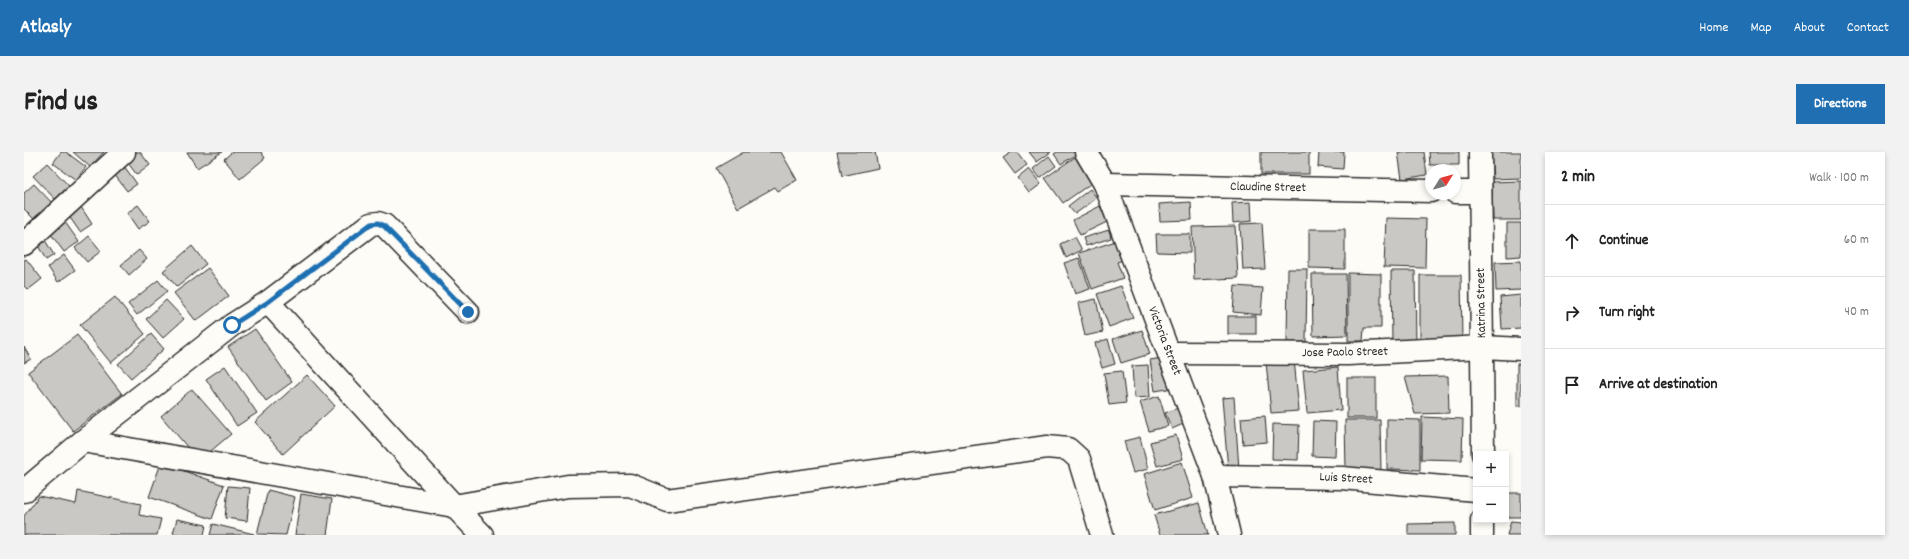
<!DOCTYPE html>
<meta charset="utf-8">
<style>
body{margin:0;font-family:Dekko,sans-serif;background:#f2f2f2;color:#222}
.controls{position:absolute;right:12px;bottom:12px;display:grid;overflow:hidden;border-radius:0px;box-shadow:0 2px 6px #0003}
.controls button{width:36px;height:36px;display:grid;place-items:center;padding:0;border:0;border-bottom:1px solid #e0e0e0;background:#fff;color:#222;font:20px sans-serif}
.compass{position:absolute;left:1401px;top:12px;width:36px;height:36px;border-radius:50%;background:#fff;box-shadow:0 2px 6px #0003;rotate:53deg}
.stop{position:absolute;width:12px;height:12px;margin:-9px;border:3px solid #1f6fb2;border-radius:50%;background:#fff}
.stop.end{background:#1f6fb2;border-color:#fff;box-shadow:0 1px 4px #0008}
.list{margin:0;padding:0;list-style:none}
h2{display:flex;justify-content:space-between;align-items:center;height:52px;margin:0;padding:0 16px;font-size:17px}
h2 small{font-size:13px;font-weight:400;color:#767676}
.list li{display:grid;grid-template-columns:26px 1fr auto;gap:12px;align-items:center;box-sizing:border-box;height:72px;padding:0 16px;border-top:1px solid #e0e0e0}
.list b{display:block;font-size:15px;white-space:nowrap}
.list em{font-size:13px;font-style:normal;color:#767676}
.icon{flex:none;width:22px;height:22px;fill:none;stroke:currentColor;stroke-width:2;stroke-linecap:round;stroke-linejoin:round}
.map{position:relative;flex:none;width:1497px;height:383px;overflow:hidden;border-radius:0px}
header{display:flex;align-items:center;gap:24px;box-sizing:border-box;height:56px;padding:0 20px;background:#1f6fb2;color:#fff}
header strong{font-size:19px}
nav{display:flex;gap:22px;margin-inline-start:auto;font-size:14px}
.intro{display:flex;align-items:center;justify-content:space-between;box-sizing:border-box;height:96px;padding:0 24px}
h1{margin:0;font-size:28px}
.button{padding:10px 18px;border-radius:0px;background:#1f6fb2;color:#fff;font-size:14px;font-weight:700}
main{display:flex;gap:24px;padding:0 24px}
aside{flex:1;background:#fff;border-radius:0px;box-shadow:0 2px 6px #0003}
.map>svg:first-child{display:block}
</style>
<header>
<strong>Atlasly</strong>
<nav><a>Home</a><a>Map</a><a>About</a><a>Contact</a></nav>
</header>
<div class="intro"><h1>Find us</h1><a class="button">Directions</a></div>
<main>
<div class="map">
<svg width="1497" height="383" viewBox="0 0 1497 383">
<rect width="100%" height="100%" fill="#fdfcf7"/>
<filter id="ink" filterUnits="userSpaceOnUse"><feTurbulence type="fractalNoise" baseFrequency=".025" numOctaves="2"/><feDisplacementMap in="SourceGraphic" scale="8" xChannelSelector="R" yChannelSelector="G"/><feConvolveMatrix kernelMatrix="1 2 1 2 8 2 1 2 1" color-interpolation-filters="sRGB"/></filter>
<g filter="url(#ink)">
<g fill="#c9c8c4" stroke="#2b2b2b">
<polygon points="37,0 42,0 62,15 52,28 29,11"/>
<polygon points="49,0 80,0 66,15"/>
<polygon points="111,0 116,0 126,13 113,23 101,7"/>
<polygon points="163,0 198,0 173,16"/>
<polygon points="208,0 237,0 241,6 216,27 200,7"/>
<polygon points="720,0 757,0 773,28 754,39 751,35 714,56 692,16"/>
<polygon points="813,0 851,0 854,16 818,24"/>
<polygon points="988,0 993,0 1003,13 991,22 979,6"/>
<polygon points="1005,0 1027,0 1013,10"/>
<polygon points="1033,0 1055,0 1055,1 1037,12 1030,2"/>
<rect x="1237" y="0" width="48" height="22"/>
<polygon points="1295,0 1320,0 1319,17 1294,15"/>
<polygon points="1374,0 1400,0 1403,23 1378,27"/>
<polygon points="1405,0 1435,0 1435,13 1406,13"/>
<polygon points="1467,0 1497,0 1497,26 1469,27"/>
<polygon points="1025,4 1032,14 1016,26 1009,17"/>
<polygon points="1051,5 1069,30 1039,51 1021,26"/>
<polygon points="23,11 45,34 31,47 9,24"/>
<polygon points="100,14 113,32 103,39 90,22"/>
<polygon points="1005,17 1017,32 1005,41 994,26"/>
<polygon points="1497,29 1497,68 1469,68 1468,30"/>
<polygon points="10,32 28,51 11,68 0,57 0,41"/>
<polygon points="1066,37 1073,46 1051,62 1044,54"/>
<polygon points="1167,50 1168,68 1136,69 1135,52"/>
<polygon points="1227,50 1228,69 1209,71 1208,51"/>
<polygon points="55,52 68,72 56,80 42,60"/>
<polygon points="114,53 126,69 114,77 103,61"/>
<polygon points="1076,54 1083,70 1056,83 1049,68"/>
<polygon points="36,63 55,90 40,100 21,74"/>
<polygon points="1362,66 1402,67 1401,116 1360,115"/>
<polygon points="1238,71 1241,117 1219,118 1216,72"/>
<polygon points="1483,71 1497,71 1497,104 1483,105"/>
<polygon points="1211,74 1214,126 1170,128 1168,75"/>
<polygon points="1285,77 1321,77 1321,117 1285,116"/>
<polygon points="1085,78 1087,86 1062,94 1059,86"/>
<polygon points="1132,82 1166,82 1166,101 1133,100"/>
<polygon points="65,84 77,99 63,110 51,96"/>
<polygon points="19,85 30,103 22,108 12,90"/>
<polygon points="1051,85 1058,98 1042,106 1036,92"/>
<polygon points="1098,87 1105,106 1093,110 1099,126 1068,137 1055,101"/>
<polygon points="168,94 182,112 153,135 139,119"/>
<polygon points="115,98 123,107 105,123 97,113"/>
<polygon points="40,103 51,118 34,130 24,115"/>
<polygon points="1055,106 1066,137 1051,142 1040,111"/>
<polygon points="2,107 18,127 4,138 0,134 0,108"/>
<polygon points="1497,109 1497,138 1472,139 1471,110"/>
<polygon points="184,116 205,144 172,169 150,141"/>
<polygon points="1264,117 1283,117 1282,190 1263,190"/>
<polygon points="1367,119 1391,119 1392,192 1368,192"/>
<polygon points="1324,121 1357,122 1357,176 1340,176 1339,189 1324,189"/>
<polygon points="1288,122 1322,122 1323,183 1289,184"/>
<polygon points="1396,123 1437,123 1438,188 1396,189"/>
<polygon points="134,128 143,139 113,163 104,152"/>
<polygon points="1097,134 1109,166 1085,175 1073,142"/>
<polygon points="1211,134 1239,136 1237,163 1209,160"/>
<polygon points="1497,143 1497,176 1478,177 1476,145"/>
<polygon points="91,145 121,182 87,211 56,173"/>
<polygon points="1072,147 1079,180 1061,184 1054,151"/>
<polygon points="142,148 160,167 139,186 122,167"/>
<rect x="1204" y="164" width="28" height="18"/>
<polygon points="231,177 268,230 242,249 204,195"/>
<polygon points="1118,178 1126,202 1097,211 1089,187"/>
<polygon points="127,182 140,197 107,226 94,212"/>
<polygon points="53,183 98,242 49,279 4,220"/>
<polygon points="1084,187 1091,212 1078,216 1071,191"/>
<polygon points="0,195 7,207 0,211"/>
<polygon points="1144,205 1149,236 1131,239 1126,208"/>
<polygon points="1270,207 1275,259 1247,261 1242,210"/>
<rect x="1493" y="212" width="4" height="42"/>
<polygon points="1124,213 1126,245 1110,246 1108,214"/>
<polygon points="201,214 233,261 213,274 182,227"/>
<polygon points="1314,215 1317,258 1283,261 1279,218"/>
<polygon points="1098,219 1102,251 1085,253 1080,221"/>
<polygon points="283,223 311,254 259,302 231,270"/>
<polygon points="1424,224 1425,261 1391,262 1381,225"/>
<rect x="1323" y="226" width="29" height="40"/>
<polygon points="168,237 207,282 175,309 137,264"/>
<polygon points="1135,244 1144,274 1125,279 1116,250"/>
<polygon points="1210,245 1215,317 1204,318 1198,246"/>
<polygon points="1159,254 1166,269 1148,277 1141,261"/>
<polygon points="1241,264 1243,290 1219,292 1217,266"/>
<polygon points="1398,265 1439,267 1438,308 1397,307"/>
<polygon points="1363,267 1396,268 1396,318 1363,317"/>
<polygon points="1321,268 1356,268 1357,320 1322,320"/>
<polygon points="1289,269 1312,270 1311,305 1288,304"/>
<polygon points="1249,272 1275,273 1274,308 1248,307"/>
<polygon points="1152,283 1159,307 1133,314 1126,290"/>
<polygon points="1116,285 1124,317 1109,321 1100,289"/>
<polygon points="1158,310 1169,346 1131,358 1120,322"/>
<polygon points="137,311 200,333 188,367 125,345"/>
<polygon points="204,334 226,336 223,369 201,366"/>
<polygon points="244,338 271,345 262,383 233,382"/>
<polygon points="54,339 117,352 115,363 137,367 133,383 0,383 0,364 15,344 52,352"/>
<rect x="1482" y="341" width="15" height="24"/>
<polygon points="277,342 308,347 303,383 271,383"/>
<polygon points="1175,351 1184,383 1136,383 1130,363"/>
<polygon points="153,367 182,373 180,383 159,383 149,381"/>
<polygon points="1487,369 1497,370 1497,383 1483,383"/>
<polygon points="1431,371 1431,383 1384,383 1384,372"/>
<polygon points="189,372 230,382 230,383 186,383"/>
</g>
<g fill="none" stroke-linecap="round" stroke-linejoin="round">
<g stroke="#2b2b2b" stroke-width="25">
<g id="minor">
<polyline points="1062,0 1081,32 1191,324 1205,383"/>
<polyline points="1456,0 1459,302"/>
<polyline points="1081,32 1407,39"/>
<polyline points="1431,40 1456,40"/>
<polyline points="0,92 100,0"/>
<polyline points="244,150 430,354 458,383"/>
<polyline points="1145,201 1324,202 1459,195 1497,197"/>
<polyline points="59,289 430,354 544,334 606,333 643,348 1023,295 1044,297 1055,307 1078,383"/>
<polyline points="1191,324 1318,326 1452,338"/>
<polyline points="0,339 59,289 208,173 244,150 347,72 354,71 360,73 444,160"/>
<polyline points="1458,383 1458,368"/>
</g>
</g>
<use href="#minor" stroke="#fdfcf7" stroke-width="22"/>
</g>
</g>
<g fill="none" stroke-linecap="round" stroke-linejoin="round" filter="url(#ink)">
<polyline stroke="#1f6fb2" stroke-width="5" points="208,173 244,150 347,72 354,71 360,74 444,160"/>
</g>
<g text-anchor="middle" dominant-baseline="central" stroke-width="3" stroke-linejoin="round" paint-order="stroke">
<g font-size="13" fill="#2b2b2b" stroke="#fdfcf7">
<text transform="translate(1244 36) rotate(1)">Claudine Street</text>
<text transform="translate(1458 151) rotate(-91)">Katrina Street</text>
<text transform="translate(1140 189) rotate(69)">Victoria Street</text>
<text transform="translate(1321 201) rotate(-1)">Jose Paolo Street</text>
<text transform="translate(1322 327) rotate(3)">Luis Street</text>
</g>
</g>
</svg>
<div class="controls">
<button>+</button>
<button>−</button>
</div>
<svg class="compass" viewBox="-18 -18 36 36"><path d="M0-13l5 13h-10z" fill="#e53935"/><path d="M0 13l5-13h-10z" fill="#767676"/></svg>
<div class="stop" style="left:208px;top:173px"></div>
<div class="stop end" style="left:444px;top:160px"></div>
</div>
<aside>
<h2>2 min<small>Walk · 100 m</small></h2>
<ul class="list">
<li><svg class="icon" aria-label="ahead" viewBox="0 0 24 24"><path d="M12 20V5M6 11l6-6 6 6"/></svg><div><b>Continue</b></div><em>60 m</em></li>
<li><svg class="icon" aria-label="right" viewBox="0 0 24 24"><path d="M7 20v-9h11M14 6l5 5-5 5"/></svg><div><b>Turn right</b></div><em>40 m</em></li>
<li><svg class="icon" aria-label="arrive" viewBox="0 0 24 24"><path d="M6 21V4h12l-3 4 3 4H6"/></svg><div><b>Arrive at destination</b></div></li>
</ul>
</aside>
</main>
